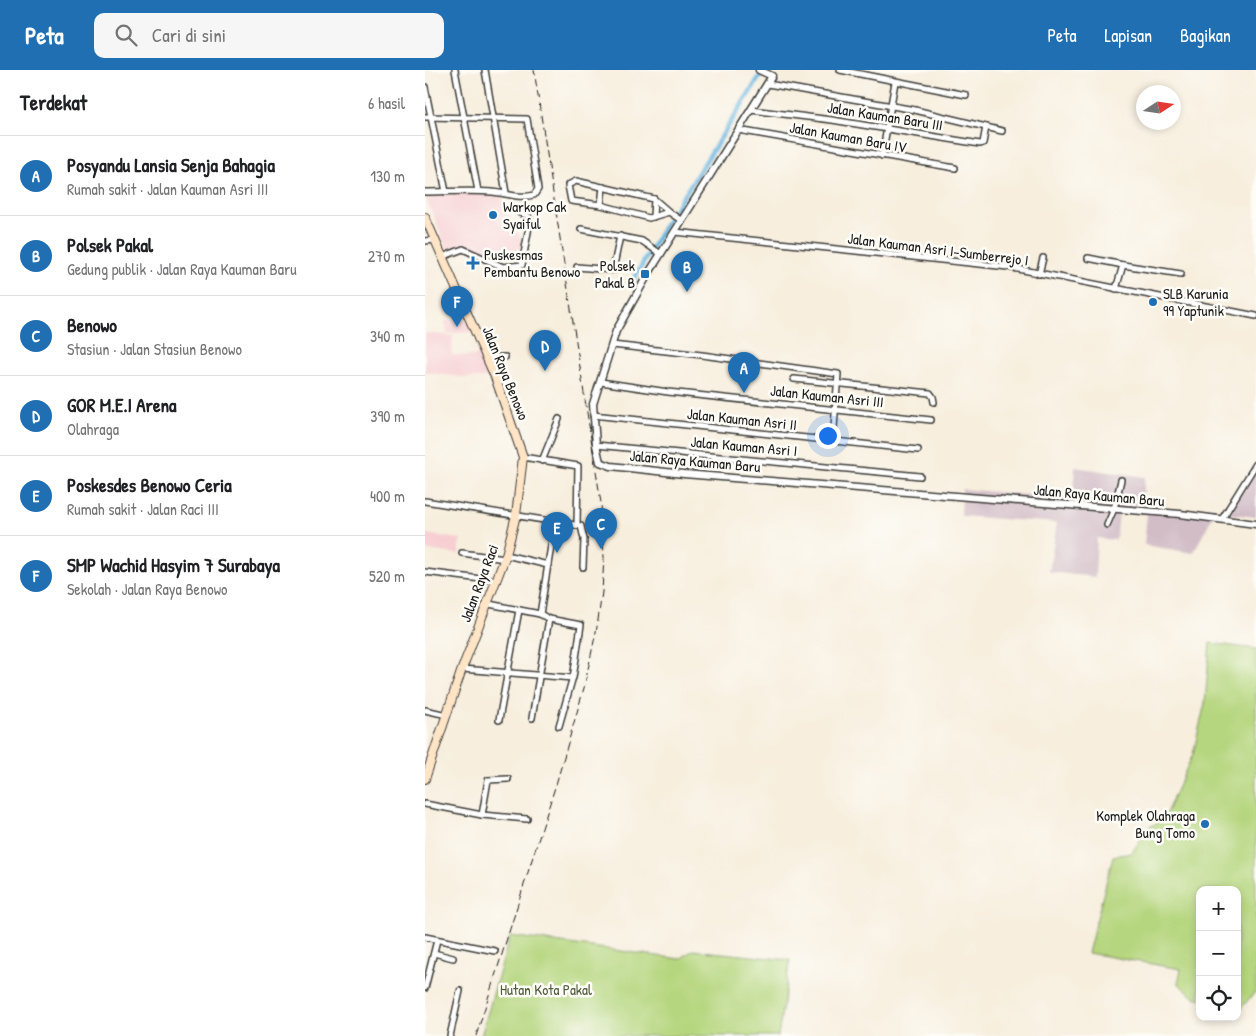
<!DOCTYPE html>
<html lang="id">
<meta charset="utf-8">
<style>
body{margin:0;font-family:"Patrick Hand",sans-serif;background:#f6f6f6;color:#202124}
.controls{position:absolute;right:15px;bottom:15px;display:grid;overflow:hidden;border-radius:10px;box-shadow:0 2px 8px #0003}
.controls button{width:45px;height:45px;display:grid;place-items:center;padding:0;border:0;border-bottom:1px solid #e0e0e0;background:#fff;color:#202124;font:25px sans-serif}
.compass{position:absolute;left:711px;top:15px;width:45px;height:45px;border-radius:50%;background:#fff;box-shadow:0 2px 8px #0003;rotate:78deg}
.you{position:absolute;left:402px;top:365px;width:18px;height:18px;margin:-12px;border:4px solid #fff;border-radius:50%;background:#1a73e8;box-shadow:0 0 0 8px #1a73e833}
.badge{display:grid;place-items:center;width:32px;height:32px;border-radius:50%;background:#1f6fb2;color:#fff;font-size:16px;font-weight:700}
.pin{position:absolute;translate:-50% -41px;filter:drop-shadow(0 1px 2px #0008)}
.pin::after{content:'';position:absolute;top:26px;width:18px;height:15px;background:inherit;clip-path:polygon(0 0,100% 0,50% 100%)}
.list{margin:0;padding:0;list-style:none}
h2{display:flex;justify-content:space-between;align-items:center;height:65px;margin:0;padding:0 20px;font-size:21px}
h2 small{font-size:16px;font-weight:400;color:#757577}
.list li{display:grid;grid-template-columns:32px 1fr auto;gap:15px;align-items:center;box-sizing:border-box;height:80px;padding:0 20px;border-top:1px solid #e0e0e0}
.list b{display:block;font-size:19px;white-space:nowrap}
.list p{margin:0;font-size:16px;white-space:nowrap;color:#757577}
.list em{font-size:16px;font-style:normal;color:#757577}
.icon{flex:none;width:28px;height:28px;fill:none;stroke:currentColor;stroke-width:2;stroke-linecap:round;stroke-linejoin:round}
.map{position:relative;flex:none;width:831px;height:966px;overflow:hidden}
header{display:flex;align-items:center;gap:30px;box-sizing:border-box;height:70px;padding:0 25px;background:#1f6fb2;color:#fff}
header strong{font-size:24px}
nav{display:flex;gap:28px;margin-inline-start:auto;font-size:18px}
.search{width:350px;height:45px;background:#f6f6f6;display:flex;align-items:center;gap:12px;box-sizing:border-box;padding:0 18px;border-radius:10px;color:#757577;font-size:19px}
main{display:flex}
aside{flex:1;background:#fff}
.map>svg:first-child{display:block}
</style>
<header>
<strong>Peta</strong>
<div class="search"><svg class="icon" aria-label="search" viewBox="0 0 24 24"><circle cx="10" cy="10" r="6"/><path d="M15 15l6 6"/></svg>Cari di sini</div>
<nav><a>Peta</a><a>Lapisan</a><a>Bagikan</a></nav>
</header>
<main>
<aside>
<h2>Terdekat<small>6 hasil</small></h2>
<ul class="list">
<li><span class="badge">A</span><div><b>Posyandu Lansia Senja Bahagia</b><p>Rumah sakit · Jalan Kauman Asri III</p></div><em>130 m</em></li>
<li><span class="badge">B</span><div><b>Polsek Pakal</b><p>Gedung publik · Jalan Raya Kauman Baru</p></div><em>270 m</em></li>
<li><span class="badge">C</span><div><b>Benowo</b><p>Stasiun · Jalan Stasiun Benowo</p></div><em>340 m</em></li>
<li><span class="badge">D</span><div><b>GOR M.E.I Arena</b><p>Olahraga</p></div><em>390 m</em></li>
<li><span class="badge">E</span><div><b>Poskesdes Benowo Ceria</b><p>Rumah sakit · Jalan Raci III</p></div><em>400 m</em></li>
<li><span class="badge">F</span><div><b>SMP Wachid Hasyim 7 Surabaya</b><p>Sekolah · Jalan Raya Benowo</p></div><em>520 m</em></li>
</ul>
</aside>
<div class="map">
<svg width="831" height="966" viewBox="0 0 831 966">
<rect width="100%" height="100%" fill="#fdfcf7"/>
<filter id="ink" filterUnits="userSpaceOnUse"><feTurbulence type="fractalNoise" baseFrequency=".02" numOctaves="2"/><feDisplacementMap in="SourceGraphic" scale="10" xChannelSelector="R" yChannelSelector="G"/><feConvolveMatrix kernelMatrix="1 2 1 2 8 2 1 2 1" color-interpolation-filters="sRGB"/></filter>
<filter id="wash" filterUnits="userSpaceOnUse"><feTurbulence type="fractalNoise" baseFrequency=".0096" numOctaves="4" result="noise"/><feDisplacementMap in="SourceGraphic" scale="20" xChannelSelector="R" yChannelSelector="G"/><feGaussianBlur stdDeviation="1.12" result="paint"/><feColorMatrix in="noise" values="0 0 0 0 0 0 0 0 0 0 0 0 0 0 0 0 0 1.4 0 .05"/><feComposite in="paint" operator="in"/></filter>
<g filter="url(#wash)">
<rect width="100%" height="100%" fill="#f7eedd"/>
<g fill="#f7cfd3">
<polygon points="34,123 76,125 99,176 69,190 53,182 37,178 23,181 0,126"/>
<polygon points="42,250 46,262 22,264 20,251"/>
<polygon points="0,263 28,266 27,285 49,286 59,283 68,308 41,308 0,302"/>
<polygon points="0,464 36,469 34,484 0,480"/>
</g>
<g fill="#d2bdc7">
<polygon points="650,397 720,407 717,437 767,440 789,444 768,483 719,475 722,444 694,443 691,470 672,468 670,507 624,502 632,453 536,446 537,419 648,429"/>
<polygon points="831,399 831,447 804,444 816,419"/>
</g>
<g fill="#b5d67e" stroke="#68794d">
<polygon points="785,573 831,579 831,921 812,943 812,820 775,820 775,929 767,926 753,913 756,899 663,883 688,786 707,783 722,758 738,750 768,684 780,633"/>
<polygon points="85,866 255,889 268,880 365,890 353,966 56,966"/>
</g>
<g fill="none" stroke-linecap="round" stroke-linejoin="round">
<polyline stroke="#63b3de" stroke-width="5" points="209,209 240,155 339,0"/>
</g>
</g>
<g filter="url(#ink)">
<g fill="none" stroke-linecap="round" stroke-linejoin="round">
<g stroke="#3d3c39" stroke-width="8">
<g id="minor">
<polyline points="30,0 53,121"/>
<polyline points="60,0 81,123"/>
<polyline points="415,0 541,25"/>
<polyline points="343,14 490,40 561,57"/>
<polyline points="0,17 21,122"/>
<polyline points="326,40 407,50 555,74 558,73 561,57 577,61"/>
<path d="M0,47L102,49L113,119L109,125C94,129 81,123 67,122C44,120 22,122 0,122"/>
<polyline points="313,60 530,98"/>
<polyline points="457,86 470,12"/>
<polygon points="151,111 229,129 244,142 224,148 176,135 146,131 143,115"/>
<polyline points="176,135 178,117"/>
<polyline points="244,142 257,151"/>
<polyline points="228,147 229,129"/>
<polyline points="156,159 217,171 236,184"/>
<polyline points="250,162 583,197 831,246"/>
<polyline points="0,171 10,170"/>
<polyline points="17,187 38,179 78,197 97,195 105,151 103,146 95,143"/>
<polyline points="663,188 698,195"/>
<polyline points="152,197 188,200 195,166"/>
<polyline points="614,204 618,188"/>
<polyline points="691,219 698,195 756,204"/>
<polyline points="187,275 277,285 413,304 408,371"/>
<polyline points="62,288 80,287"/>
<polyline points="369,309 505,323 508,327 509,332"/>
<polyline points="176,312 243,322 506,350"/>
<polyline points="168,345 493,380"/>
<polyline points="171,375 495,406"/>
<polyline points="98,387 153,396 152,456"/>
<polyline points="117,391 134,349"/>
<polyline points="0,431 156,456 159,469 158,497"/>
<polyline points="797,449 831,394"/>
<polyline points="682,455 689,439 696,410"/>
<polyline points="37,483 80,489"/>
<polyline points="81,485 123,495"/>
<polyline points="0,502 72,511"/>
<polyline points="115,544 130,451"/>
<polyline points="37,599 148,608 156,555 124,549 115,544 64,534"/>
<polyline points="0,640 22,645"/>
<polyline points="107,648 124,549"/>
<polyline points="74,650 94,540"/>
<polyline points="134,656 147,610"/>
<polyline points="0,734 57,745 63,710 83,709"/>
<polyline points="57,745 102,749"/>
<polyline points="0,867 70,881"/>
<polyline points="9,883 28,888"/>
<polyline points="0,918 12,870"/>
<polyline points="25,966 35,921"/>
</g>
</g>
<g stroke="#3d3c39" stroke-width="9">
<polyline id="tertiary" points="334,0 347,6 222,206 191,261 168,334 171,375 175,392 186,396 259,404 755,444 831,454"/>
</g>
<g stroke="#3d3c39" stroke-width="10">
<polyline id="secondary" points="0,147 70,307 98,387 91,445 81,485 37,599 0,709"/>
</g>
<use href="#minor" stroke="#fff" stroke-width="5"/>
<use href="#tertiary" stroke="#fff" stroke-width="6"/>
<use href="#secondary" stroke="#ffe4c6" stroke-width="8"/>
<polyline stroke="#1c1c1c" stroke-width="1" stroke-dasharray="8 4" stroke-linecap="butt" points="51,966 132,711 159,618 172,557 177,522 179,487 176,433 109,0"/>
</g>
</g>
<g fill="#1f6fb2" stroke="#fdfcf7" stroke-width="2">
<circle cx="68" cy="145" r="5"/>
<path d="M45.5 185.5h5v5h5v5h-5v5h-5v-5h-5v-5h5z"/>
<rect x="215" y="199" width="10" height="10" rx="2.5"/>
<circle cx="728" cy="232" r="5"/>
<circle cx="780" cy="754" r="5"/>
</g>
<g text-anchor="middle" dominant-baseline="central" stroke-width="5" stroke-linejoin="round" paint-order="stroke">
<g font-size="15" fill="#1c1c1c" stroke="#fdfcf7">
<text transform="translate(460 46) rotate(9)">Jalan Kauman Baru III</text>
<text transform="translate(423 67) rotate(10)">Jalan Kauman Baru IV</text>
<text transform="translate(513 179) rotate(7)">Jalan Kauman Asri I-Sumberrejo I</text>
<text transform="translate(81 303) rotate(68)">Jalan Raya Benowo</text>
<text transform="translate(402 326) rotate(6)">Jalan Kauman Asri III</text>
<text transform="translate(317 349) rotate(6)">Jalan Kauman Asri II</text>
<text transform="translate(319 376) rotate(5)">Jalan Kauman Asri I</text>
<text transform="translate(270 391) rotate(5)">Jalan Raya Kauman Baru</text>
<text transform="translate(674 425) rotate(5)">Jalan Raya Kauman Baru</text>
<text transform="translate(54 513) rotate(-69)">Jalan Raya Raci</text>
</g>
<g font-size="15" fill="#1c1c1c" stroke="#fdfcf7" text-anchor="start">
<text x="78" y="136">Warkop Cak<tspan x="78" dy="17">Syaiful</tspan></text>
<text x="59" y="184">Puskesmas<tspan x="59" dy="17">Pembantu Benowo</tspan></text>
<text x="210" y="195" text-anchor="end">Polsek<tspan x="210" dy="17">Pakal B</tspan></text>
<text x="738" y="223">SLB Karunia<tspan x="738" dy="17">99 Yaptunik</tspan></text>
<text x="770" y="745" text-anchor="end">Komplek Olahraga<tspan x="770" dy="17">Bung Tomo</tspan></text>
</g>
<g font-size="15" fill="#525d3e" stroke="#fdfcf7">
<text x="121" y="919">Hutan Kota Pakal</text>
</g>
</g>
</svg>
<div class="controls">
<button>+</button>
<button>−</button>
<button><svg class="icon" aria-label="locate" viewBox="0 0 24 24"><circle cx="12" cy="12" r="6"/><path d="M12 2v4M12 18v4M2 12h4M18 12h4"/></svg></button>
</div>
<svg class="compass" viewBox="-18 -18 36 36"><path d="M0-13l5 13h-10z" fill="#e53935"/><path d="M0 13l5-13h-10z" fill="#757577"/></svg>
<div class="you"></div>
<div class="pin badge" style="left:319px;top:323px">A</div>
<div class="pin badge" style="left:262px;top:222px">B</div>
<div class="pin badge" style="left:176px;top:479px">C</div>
<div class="pin badge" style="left:120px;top:301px">D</div>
<div class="pin badge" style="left:132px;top:483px">E</div>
<div class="pin badge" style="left:32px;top:257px">F</div>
</div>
</main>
